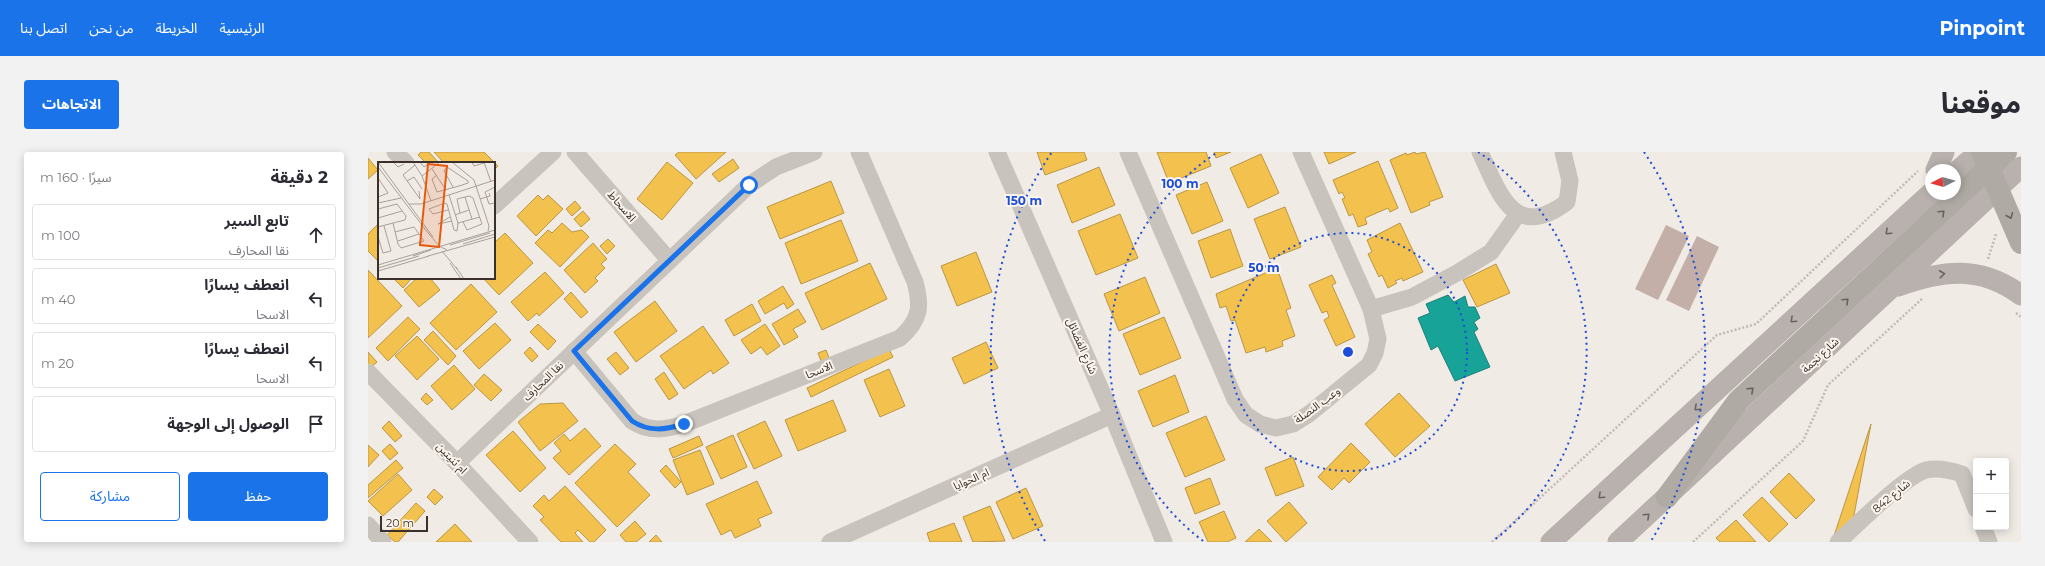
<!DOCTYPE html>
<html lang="ar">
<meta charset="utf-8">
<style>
body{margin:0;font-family:Montserrat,"Noto Sans Arabic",sans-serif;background:#f2f2f3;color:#2b2b33;direction:rtl}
.controls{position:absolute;right:12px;bottom:12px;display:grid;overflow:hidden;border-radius:4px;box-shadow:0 2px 10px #0003}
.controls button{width:36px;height:36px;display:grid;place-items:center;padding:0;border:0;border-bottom:1px solid #e1e1e2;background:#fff;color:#2b2b33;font:20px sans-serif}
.compass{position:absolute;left:1557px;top:12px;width:36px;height:36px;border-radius:50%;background:#fff;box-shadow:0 2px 10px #0003;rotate:264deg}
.scale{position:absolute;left:12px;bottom:10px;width:48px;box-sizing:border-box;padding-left:4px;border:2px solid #3b302b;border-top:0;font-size:11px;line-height:14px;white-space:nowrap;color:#3b302b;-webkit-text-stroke:3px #fbf5ee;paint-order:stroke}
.stop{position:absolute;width:12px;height:12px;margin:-9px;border:3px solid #1a73e8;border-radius:50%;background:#fff}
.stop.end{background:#1a73e8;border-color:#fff;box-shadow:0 1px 4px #0008}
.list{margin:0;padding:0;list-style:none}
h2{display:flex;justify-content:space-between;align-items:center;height:52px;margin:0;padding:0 16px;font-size:17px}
h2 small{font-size:13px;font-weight:400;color:#7c7c81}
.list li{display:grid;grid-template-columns:26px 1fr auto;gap:12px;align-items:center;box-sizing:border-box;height:56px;margin:0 8px 8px;padding:0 8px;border:1px solid #e1e1e2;border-radius:4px}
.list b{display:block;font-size:15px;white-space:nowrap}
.list p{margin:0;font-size:13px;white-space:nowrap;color:#7c7c81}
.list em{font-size:13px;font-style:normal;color:#7c7c81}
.actions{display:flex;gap:8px;padding:12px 16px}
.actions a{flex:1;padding:9px 0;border:1px solid #1a73e8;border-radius:4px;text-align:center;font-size:14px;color:#1a73e8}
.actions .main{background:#1a73e8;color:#fff}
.icon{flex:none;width:22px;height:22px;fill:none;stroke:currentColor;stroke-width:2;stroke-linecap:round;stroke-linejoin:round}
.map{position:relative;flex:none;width:1653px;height:390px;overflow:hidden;direction:ltr;border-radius:4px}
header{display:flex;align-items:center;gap:24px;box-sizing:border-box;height:56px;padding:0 20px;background:#1a73e8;color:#fff}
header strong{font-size:19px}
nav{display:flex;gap:22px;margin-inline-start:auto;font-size:14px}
.intro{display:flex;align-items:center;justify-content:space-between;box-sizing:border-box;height:96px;padding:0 24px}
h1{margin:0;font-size:28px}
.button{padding:10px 18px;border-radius:4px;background:#1a73e8;color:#fff;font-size:14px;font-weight:700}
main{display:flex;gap:24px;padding:0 24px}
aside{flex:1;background:#fff;border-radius:4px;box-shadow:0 2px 10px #0003}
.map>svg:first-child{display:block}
</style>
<header>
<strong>Pinpoint</strong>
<nav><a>الرئيسية</a><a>الخريطة</a><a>من نحن</a><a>اتصل بنا</a></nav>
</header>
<div class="intro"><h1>موقعنا</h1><a class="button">الاتجاهات</a></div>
<main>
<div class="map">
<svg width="1653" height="390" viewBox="0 0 1653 390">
<rect width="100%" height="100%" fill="#f0ebe5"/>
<g fill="#f2c14e" stroke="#bb9644">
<polygon points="53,0 61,0 71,11 58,11 50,3"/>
<polygon points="66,0 116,0 130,14 126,18 126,11 76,11"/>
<polygon points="311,0 358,0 328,27 307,3"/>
<polygon points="669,0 716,0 719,8 677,23"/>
<polygon points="789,0 838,0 843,14 801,31"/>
<polygon points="846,0 863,0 848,6"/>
<polygon points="956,0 988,0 961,12"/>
<polygon points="1047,0 1048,2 1057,0 1075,45 1061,50 1062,53 1043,61 1022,8 1038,1 1039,3"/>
<polygon points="893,2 911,41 880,56 862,16"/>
<polygon points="0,6 10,18 0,27"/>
<polygon points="365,7 371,16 351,30 344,22"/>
<polygon points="1010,9 1030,56 1022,60 1020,56 997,66 999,72 990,75 985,62 981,64 974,47 977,46 974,40 971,42 965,28"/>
<polygon points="299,10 325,31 294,68 269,47"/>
<polygon points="731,15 747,53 704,71 689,33"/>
<polygon points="463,29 476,61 412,87 399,55"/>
<polygon points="839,30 855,69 824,82 808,43"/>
<polygon points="170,43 175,48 180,43 195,57 168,84 149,64"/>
<polygon points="207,49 213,56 204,64 198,57"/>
<polygon points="917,55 933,95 902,107 886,67"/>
<polygon points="215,59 222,67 213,75 206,67"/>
<polygon points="752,62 770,106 728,123 710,79"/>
<polygon points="473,68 490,109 433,132 417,91"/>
<polygon points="11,71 11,110 0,99 0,82"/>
<polygon points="194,71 204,80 214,78 221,85 192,115 167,91 180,78 184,81"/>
<polygon points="1032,71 1055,120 1035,129 1034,126 1027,129 1029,131 1020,136 1014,123 1011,125 1000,102 1004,100 999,88"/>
<polygon points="862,77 875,114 843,126 830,89"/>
<polygon points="137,81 165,111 131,143 115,126 126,126 126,91"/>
<polygon points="240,87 247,94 239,102 232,94"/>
<polygon points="225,91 239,107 233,112 237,116 227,126 230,129 217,141 196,118"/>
<polygon points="608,100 624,140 589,154 573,114"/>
<polygon points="502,111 519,147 454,178 437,141"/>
<polygon points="1128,112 1142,141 1109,155 1095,128"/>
<polygon points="909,116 923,156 918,158 927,184 914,189 915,194 898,200 897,195 878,201 867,168 863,169 858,154 852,156 848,142"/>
<polygon points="0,118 34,154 0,186"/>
<polygon points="177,120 196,141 171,164 169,161 160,169 143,150"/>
<polygon points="964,123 968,131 964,133 987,185 968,194 956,168 961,165 959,159 954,161 941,133"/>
<polygon points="777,125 792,161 751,179 736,142"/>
<polygon points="25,126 44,126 35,136"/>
<polygon points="49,126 62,126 72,138 51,155 36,138"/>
<polygon points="103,132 129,160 88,198 62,171"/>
<polygon points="415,134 426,152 419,157 416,151 397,162 390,149"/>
<polygon points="203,140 220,160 213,166 196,147"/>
<polygon points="287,149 309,179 268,210 246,180"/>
<polygon points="384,152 393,169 366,184 357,168"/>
<polygon points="430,157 438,170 425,177 430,185 416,193 404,172"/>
<polygon points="40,165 52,177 20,209 8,196"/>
<polygon points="796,165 813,206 772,223 755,182"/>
<polygon points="127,171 143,188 111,217 95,199"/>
<polygon points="170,172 188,189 180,198 162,180"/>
<polygon points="397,172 412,194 399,203 393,195 383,202 373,188"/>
<polygon points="335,174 361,211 345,222 343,218 316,237 292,204"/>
<polygon points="65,179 88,204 80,213 56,188"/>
<polygon points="49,184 71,207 49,228 27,204"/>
<polygon points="618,190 630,216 596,232 584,206"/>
<polygon points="162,195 170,204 164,210 156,201"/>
<polygon points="521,197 525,205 443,245 439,236"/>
<polygon points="458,198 461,206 453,209 450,201"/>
<polygon points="0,200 9,210 1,217 0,216"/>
<polygon points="248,200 261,216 252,223 239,207"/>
<polygon points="86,213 107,237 84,258 63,234"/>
<polygon points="521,217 537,254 512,265 496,228"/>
<polygon points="296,220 310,242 301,248 287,227"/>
<polygon points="116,222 134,238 123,249 106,233"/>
<polygon points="807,223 821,260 785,275 770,239"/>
<polygon points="58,241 65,248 59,253 53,247"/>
<polygon points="1031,241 1062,274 1027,305 997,272"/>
<polygon points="465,248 478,279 430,299 417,268"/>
<polygon points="195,251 210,269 172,299 150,270 172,252"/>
<polygon points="838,264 857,308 817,325 798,281"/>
<polygon points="21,269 34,284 27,290 14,276"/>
<polygon points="397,269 414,304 386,317 369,282"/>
<polygon points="1503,272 1481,390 1464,390"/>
<polygon points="217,276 233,294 201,323 185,306 193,299 186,291 196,282 202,289"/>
<polygon points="145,279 178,316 152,340 118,303"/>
<polygon points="365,283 379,315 353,327 338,295"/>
<polygon points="331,284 335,293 305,306 301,297"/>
<polygon points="983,291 1002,310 981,331 976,326 964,338 950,325"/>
<polygon points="22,292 30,301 22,308 14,299"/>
<polygon points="247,292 268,312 260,320 282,343 249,375 207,331"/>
<polygon points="0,293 11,303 0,315"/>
<polygon points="332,298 346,332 319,343 305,308"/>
<polygon points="925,305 936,334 908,344 897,316"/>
<polygon points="28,308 35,316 0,346 0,333"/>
<polygon points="298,313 313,330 307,336 292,319"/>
<polygon points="1421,321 1447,348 1428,367 1402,340"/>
<polygon points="30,322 44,338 15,364 0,349"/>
<polygon points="842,326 852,352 827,362 817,336"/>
<polygon points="389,329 404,361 390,367 393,374 367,386 363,378 353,383 338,352"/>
<polygon points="197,334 238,378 226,390 222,390 210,378 207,381 215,390 193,390 172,368 176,365 165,354 176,343 181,349"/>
<polygon points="658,336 675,374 645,387 628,350"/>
<polygon points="66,337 75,345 67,353 59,345"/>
<polygon points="1394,345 1420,372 1401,390 1375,363"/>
<polygon points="921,350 939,371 918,390 899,369"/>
<polygon points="48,351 57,359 30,390 27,390 19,383"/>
<polygon points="622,354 637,389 605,390 595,365"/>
<polygon points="856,359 868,386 859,390 840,390 831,370"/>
<polygon points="1368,368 1388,390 1352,390 1348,386"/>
<polygon points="267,369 278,382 268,390 258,390 252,383"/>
<polygon points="586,371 594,390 562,390 559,381"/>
<polygon points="87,372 104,390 68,390"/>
<polygon points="891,377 904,390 877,390"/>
<polygon points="288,383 294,390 281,390"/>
</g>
<polygon fill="#17a398" stroke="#228077" points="1080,143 1086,150 1097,144 1100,155 1107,155 1112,166 1106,170 1110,177 1106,180 1122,215 1087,229 1070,194 1063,198 1050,166 1062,161 1058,152"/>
<g fill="#c3afa7">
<polygon points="1298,73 1321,84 1290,148 1267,137"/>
<polygon points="1329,84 1351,95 1321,159 1298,148"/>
</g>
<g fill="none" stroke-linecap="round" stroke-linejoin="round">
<g stroke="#c2bbb6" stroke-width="2.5" stroke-dasharray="2 2" stroke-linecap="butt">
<polyline points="1620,107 1628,82"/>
<polyline points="1648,161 1653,165"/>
<polyline points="1124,390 1349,183 1388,172 1550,19"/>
<polyline points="1325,390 1435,289 1460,233 1555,146"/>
</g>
<g stroke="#c9c3be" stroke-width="17">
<polyline points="27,0 38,11"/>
<polyline points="207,0 301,108"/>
<polyline points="629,0 744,263 796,390"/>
<polyline points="760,0 867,247 878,263 892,272 908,276 925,272 941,262 1001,213 1007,201 1010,187 1003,157 933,0"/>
<path d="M1112,0C1131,41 1146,90 1199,50L1202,29L1195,0"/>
<polyline points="126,54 185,0"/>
<polyline points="1003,157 1044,145 1089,121 1123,100 1150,62"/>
<path d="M206,199L264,269C281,280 297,278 316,272L532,186C552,168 554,155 547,130L491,0"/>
<polyline points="0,220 89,311 162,390"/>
<polyline points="89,311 381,33 408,15 446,0"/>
<polyline points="0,373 15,390"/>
<polyline points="1615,375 1621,390"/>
<polyline points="462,390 744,263"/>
<path d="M1470,390C1489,373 1536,325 1558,318C1570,315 1582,318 1594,322L1608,357"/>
</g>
<g stroke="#b8b1ad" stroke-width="21">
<polyline points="1568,18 1576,0"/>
<polyline points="1587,21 1611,0"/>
<path d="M1530,134C1575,118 1612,113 1653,143"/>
<polyline points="1183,390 1563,41"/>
<polyline points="1250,390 1653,15"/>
</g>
<g stroke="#afaaa4" stroke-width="22">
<polyline points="1614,0 1653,91"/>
<polyline points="1299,345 1370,249 1638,0"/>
</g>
</g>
<defs><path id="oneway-chevron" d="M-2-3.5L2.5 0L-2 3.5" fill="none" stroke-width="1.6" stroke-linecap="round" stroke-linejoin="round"/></defs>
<g stroke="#69615b">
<use href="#oneway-chevron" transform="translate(1574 61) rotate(-43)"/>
<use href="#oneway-chevron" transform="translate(1642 64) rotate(67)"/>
<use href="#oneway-chevron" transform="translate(1478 149) rotate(-43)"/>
<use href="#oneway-chevron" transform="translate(1383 238) rotate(-43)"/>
</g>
<g stroke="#6d645f">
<use href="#oneway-chevron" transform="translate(1520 80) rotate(137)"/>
<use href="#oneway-chevron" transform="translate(1574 122) rotate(-6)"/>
<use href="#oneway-chevron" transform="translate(1425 168) rotate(137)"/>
<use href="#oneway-chevron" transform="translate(1329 256) rotate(137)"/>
<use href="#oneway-chevron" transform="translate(1233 344) rotate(137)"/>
<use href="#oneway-chevron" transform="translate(1279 364) rotate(-43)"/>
</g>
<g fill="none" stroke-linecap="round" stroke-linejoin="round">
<path stroke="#1a73e8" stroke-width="5" d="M316,272C297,278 281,280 264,269L206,199L381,33"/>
</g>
<g fill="none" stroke="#1d4ed8" stroke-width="2" stroke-dasharray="2 4">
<circle cx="980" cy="200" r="119"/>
<path d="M835 389A238 238 0 0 1 850 0M1110 0A238 238 0 0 1 1125 389"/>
<path d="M677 389A357 357 0 0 1 684 0M1276 0A357 357 0 0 1 1283 389"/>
</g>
<g text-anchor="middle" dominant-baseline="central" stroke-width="4" stroke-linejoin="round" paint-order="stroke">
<g font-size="11" fill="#3b302b" stroke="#fbf5ee">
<text transform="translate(254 54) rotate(49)">الاسحاط</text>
<text transform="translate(714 194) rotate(66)">شارع الفضائل</text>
<text transform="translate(1452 203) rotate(-43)">شارع نجمة</text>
<text transform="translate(451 218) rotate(-22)">الاسحا</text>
<text transform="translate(175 229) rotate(-44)">نقا المحارف</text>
<text transform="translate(949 253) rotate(-36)">وعب النصلة</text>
<text transform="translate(84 306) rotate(46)">ام ثنيتين</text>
<text transform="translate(603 327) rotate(-24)">ام الحوايا</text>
<text transform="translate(1523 344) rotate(-40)">شارع 842</text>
</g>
</g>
<g transform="translate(10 10)">
<rect width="117" height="117" fill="#f0ebe5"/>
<path fill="none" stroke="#a8a09b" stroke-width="1" d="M0,0L55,75M15,0L20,5L26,2M35,0L44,14L53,39M42,0L46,5L53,0M74,0L96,18L111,64L110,69M94,0L96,4L106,1M106,0L113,20M37,3L25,13L42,37L41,29M0,5L47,67M54,7L68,28M59,13L54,17L59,30L81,24L90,21V19L69,5L66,9L75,25M44,14L62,0M0,16L10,31L0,35M29,19L36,15L44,27M117,25L107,30L111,42L117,41M87,35L94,57M102,37L112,34L111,31M0,41L23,36M31,42H43L117,18M0,47L19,42L28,54L27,58L15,61L20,82L23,86L46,79L36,65L17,70M70,48L55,52L51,47L67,41L69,42L76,68L79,69L80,61L71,33M82,51L79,37L91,34L95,36L104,62L89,68L85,60M77,53L91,48M72,55L60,62L74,59M0,56L24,49M80,61L102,55M0,65L15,61M46,66L61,84L69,88M0,75L5,91L13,89L6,64M20,79L41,72M85,82L117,72M72,83L112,71M64,89L79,107M35,94L53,88M50,94L117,75M72,101L83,117M0,103L117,68M78,105L86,117M0,106L41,94M0,109L51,94"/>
<path fill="#e8590c" fill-opacity="0.15" stroke="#e8590c" stroke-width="2" d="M50,2L69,4L61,85L42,83Z"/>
<rect width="117" height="117" fill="none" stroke="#3b302b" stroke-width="2"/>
</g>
<circle cx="980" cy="200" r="6" fill="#1d4ed8" stroke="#fbf5ee" stroke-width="2"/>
<g font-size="12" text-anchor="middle" font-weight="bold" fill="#1d4ed8" stroke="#fbf5ee" stroke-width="4" stroke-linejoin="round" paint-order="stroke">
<text x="812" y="36">100 m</text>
<text x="656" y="53">150 m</text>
<text x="896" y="120">50 m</text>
</g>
</svg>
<div class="controls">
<button>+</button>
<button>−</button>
</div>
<svg class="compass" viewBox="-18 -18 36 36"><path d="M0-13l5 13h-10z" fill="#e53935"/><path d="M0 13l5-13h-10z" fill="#7c7c81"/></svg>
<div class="scale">20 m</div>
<div class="stop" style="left:381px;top:33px"></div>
<div class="stop end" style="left:316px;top:272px"></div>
</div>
<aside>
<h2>2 دقيقة<small>سيرًا · 160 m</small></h2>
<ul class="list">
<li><svg class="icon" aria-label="ahead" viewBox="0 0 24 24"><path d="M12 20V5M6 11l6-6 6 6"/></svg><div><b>تابع السير</b><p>نقا المحارف</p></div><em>100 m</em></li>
<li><svg class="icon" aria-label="left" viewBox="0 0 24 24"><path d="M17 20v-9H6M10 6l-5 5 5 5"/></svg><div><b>انعطف يسارًا</b><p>الاسحا</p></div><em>40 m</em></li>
<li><svg class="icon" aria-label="left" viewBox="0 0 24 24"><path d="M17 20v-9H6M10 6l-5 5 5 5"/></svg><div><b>انعطف يسارًا</b><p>الاسحا</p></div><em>20 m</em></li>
<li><svg class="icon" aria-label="arrive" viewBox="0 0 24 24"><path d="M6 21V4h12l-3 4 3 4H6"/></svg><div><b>الوصول إلى الوجهة</b></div></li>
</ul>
<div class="actions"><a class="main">حفظ</a><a>مشاركة</a></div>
</aside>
</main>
